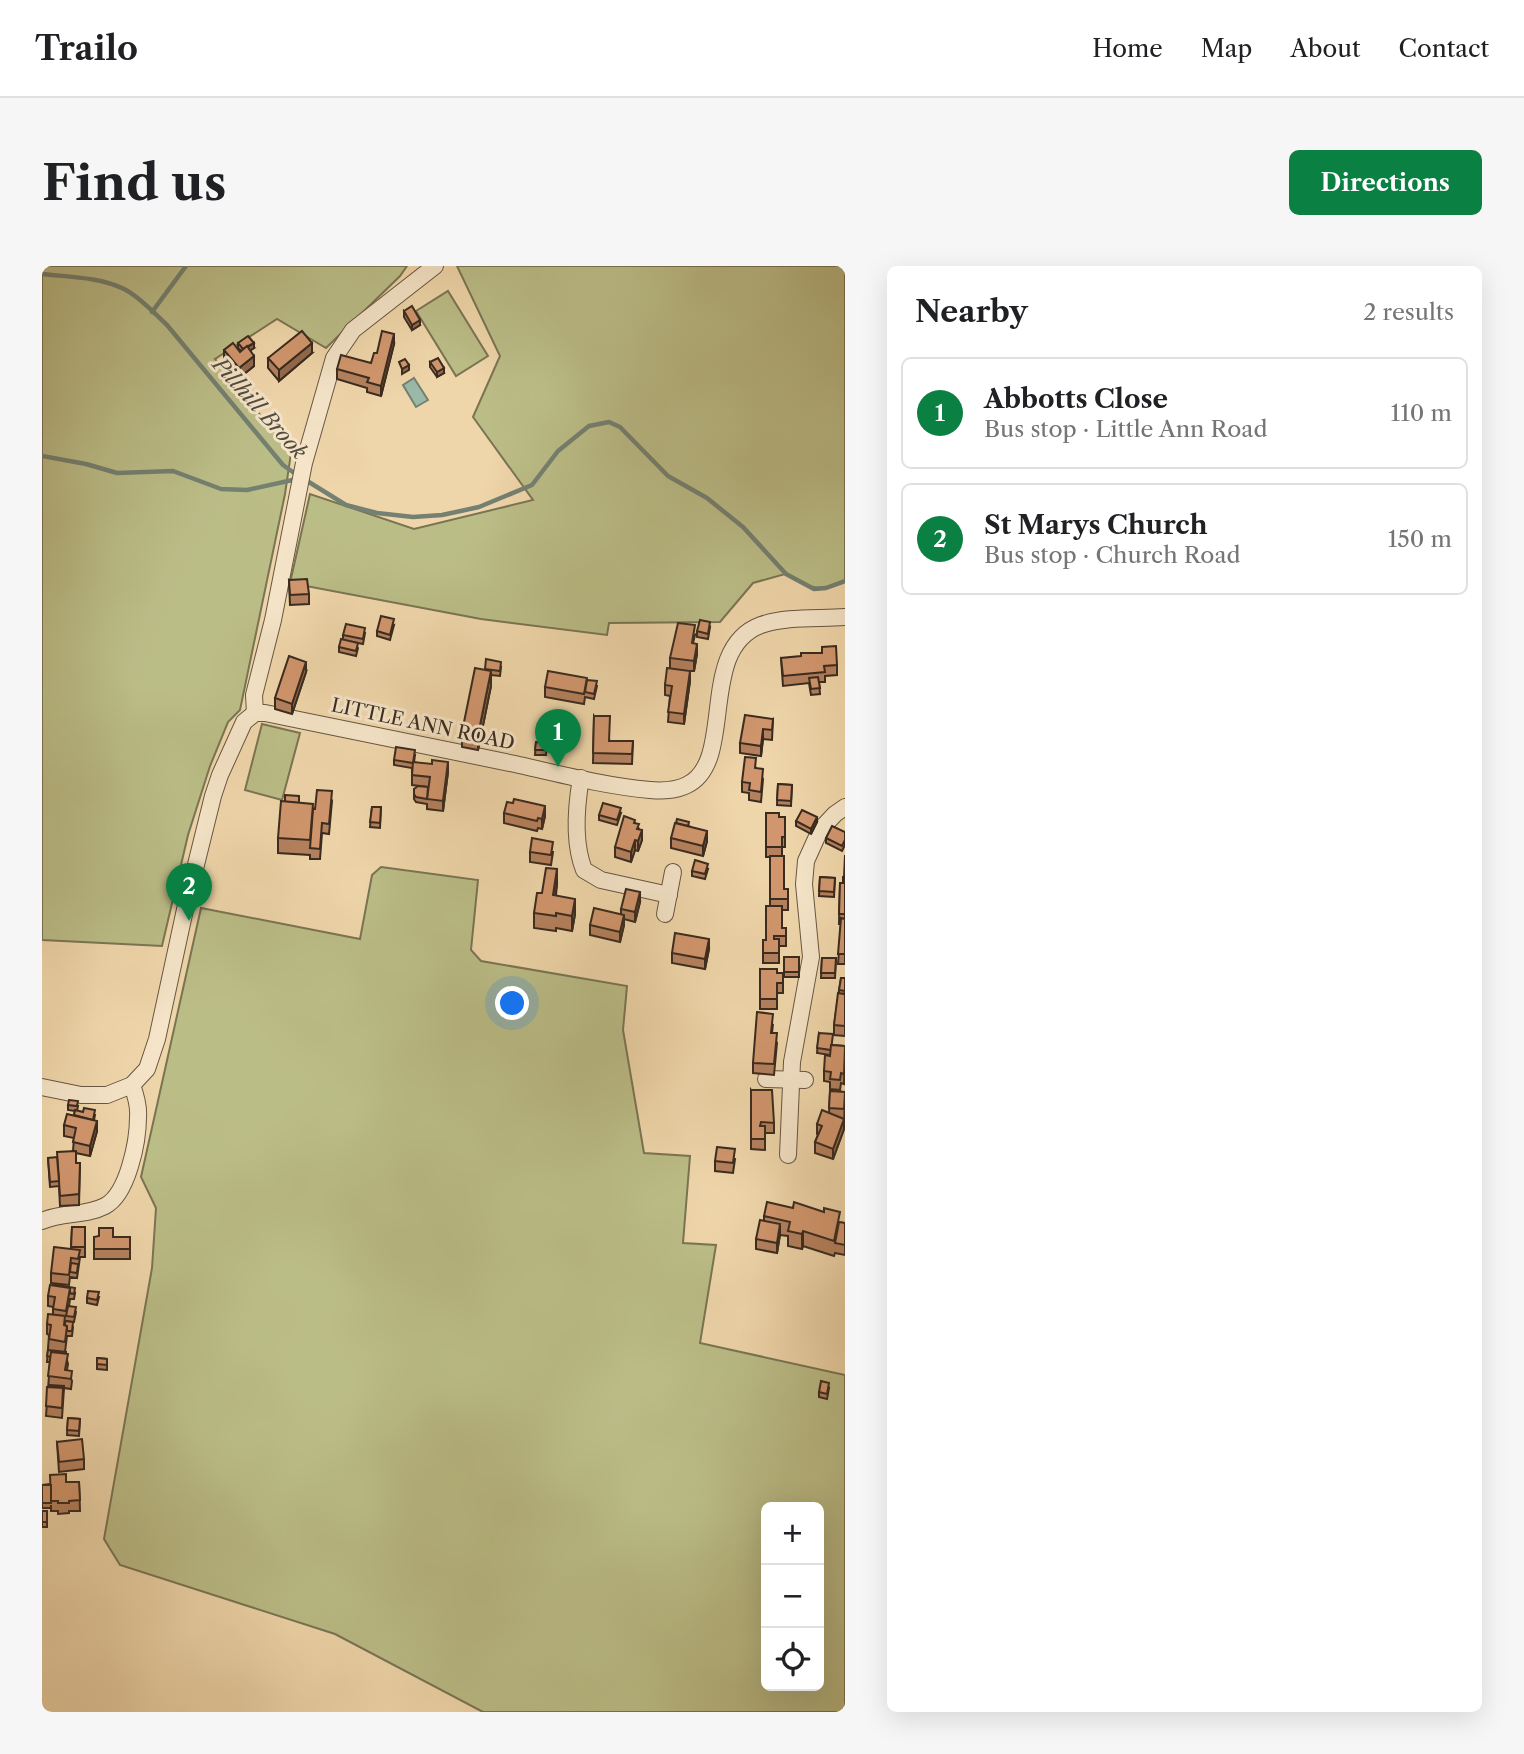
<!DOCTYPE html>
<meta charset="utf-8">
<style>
body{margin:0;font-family:"Libre Caslon Text",serif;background:#f6f6f6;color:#202124}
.controls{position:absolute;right:21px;bottom:21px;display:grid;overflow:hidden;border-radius:10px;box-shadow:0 7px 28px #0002}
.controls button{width:63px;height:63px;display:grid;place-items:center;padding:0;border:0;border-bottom:2px solid #e0e0e0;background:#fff;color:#202124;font:35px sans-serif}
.you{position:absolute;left:471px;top:738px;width:24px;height:24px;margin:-18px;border:5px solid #fff;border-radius:50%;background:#1a73e8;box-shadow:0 0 0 10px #1a73e833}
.badge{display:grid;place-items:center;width:46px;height:46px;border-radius:50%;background:#0b8043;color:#fff;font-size:23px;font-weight:700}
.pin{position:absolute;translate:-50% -58px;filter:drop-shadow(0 2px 4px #0008)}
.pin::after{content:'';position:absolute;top:37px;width:24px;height:21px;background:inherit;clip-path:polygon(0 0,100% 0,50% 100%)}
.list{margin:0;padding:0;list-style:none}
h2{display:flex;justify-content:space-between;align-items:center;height:91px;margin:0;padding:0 28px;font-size:30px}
h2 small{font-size:23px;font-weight:400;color:#757577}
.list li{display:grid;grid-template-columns:46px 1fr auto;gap:21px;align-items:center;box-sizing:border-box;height:112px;margin:0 14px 14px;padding:0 14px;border:2px solid #e0e0e0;border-radius:10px}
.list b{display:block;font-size:26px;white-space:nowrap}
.list p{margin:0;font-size:23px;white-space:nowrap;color:#757577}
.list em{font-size:23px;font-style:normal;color:#757577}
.icon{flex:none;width:38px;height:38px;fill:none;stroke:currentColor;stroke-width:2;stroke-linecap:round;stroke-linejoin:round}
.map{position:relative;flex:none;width:803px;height:1446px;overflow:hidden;border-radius:10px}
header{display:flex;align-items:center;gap:42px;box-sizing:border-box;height:98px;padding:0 35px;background:#fff;border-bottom:2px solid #e0e0e0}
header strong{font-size:33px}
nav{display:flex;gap:38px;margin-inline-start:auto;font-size:24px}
.intro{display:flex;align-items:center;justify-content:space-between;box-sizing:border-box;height:168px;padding:0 42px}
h1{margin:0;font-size:49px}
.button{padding:18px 32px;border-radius:10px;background:#0b8043;color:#fff;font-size:24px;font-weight:700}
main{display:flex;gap:42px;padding:0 42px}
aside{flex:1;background:#fff;border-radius:10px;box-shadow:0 7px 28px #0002}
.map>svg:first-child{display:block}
</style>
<header>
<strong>Trailo</strong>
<nav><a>Home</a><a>Map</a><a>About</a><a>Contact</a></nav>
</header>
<div class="intro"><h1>Find us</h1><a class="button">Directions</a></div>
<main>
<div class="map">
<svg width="803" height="1446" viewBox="0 0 803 1446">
<rect width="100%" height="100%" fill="#efd6aa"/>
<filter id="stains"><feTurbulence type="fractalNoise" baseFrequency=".00286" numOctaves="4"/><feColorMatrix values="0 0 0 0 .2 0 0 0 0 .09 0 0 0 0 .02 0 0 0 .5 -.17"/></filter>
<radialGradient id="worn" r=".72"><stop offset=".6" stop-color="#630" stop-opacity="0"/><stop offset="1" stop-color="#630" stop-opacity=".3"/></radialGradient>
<g fill="#bbbd87" stroke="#7a7453" stroke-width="2" fill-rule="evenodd">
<polygon points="0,0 365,0 358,10 284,82 235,53 173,93 249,187 243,228 198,444 186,456 168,500 146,569 120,680 0,674"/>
<path d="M415,0H803V315C779,328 765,321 743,308L711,317L678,356L567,357L565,369L439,353L248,317L268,228L372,263L491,234L431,151L458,90Z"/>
<polygon points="406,25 446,90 414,110 374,45"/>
<polygon points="220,458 258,467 240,534 203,524"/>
<path d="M339,601L436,614L429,684L439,695L585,720L581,764L602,887L648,890L641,977L674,979L658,1077L803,1109V1446H441L293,1368L78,1299L62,1273L110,1002L114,942L99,911L159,642L318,673L330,609ZM724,1241H777V1420H724Z"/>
</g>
<polygon fill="#9ab9a8" stroke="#748071" stroke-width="2" points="372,112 386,134 374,141 361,119"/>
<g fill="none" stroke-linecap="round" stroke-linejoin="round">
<g stroke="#748071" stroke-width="4.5">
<path d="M0,8C27,11 58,11 82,23C98,31 112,47 125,59L241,199L255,209"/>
<polyline points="110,46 144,0"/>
<polyline points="0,190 44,198 75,207 131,205 179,223 205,224 255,213"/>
<polyline points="262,213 304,239 335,247 371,251 400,249 437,241 490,219 516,185 547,160 567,156 578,161 626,210 665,232 701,261 744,308 772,323 784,322 803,315"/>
</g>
<g stroke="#675642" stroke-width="18">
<g id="minor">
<path d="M213,447H223C306,464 389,481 473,498C517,508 563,520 608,524C621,525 633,525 645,519C695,495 654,383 719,359C744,350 776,353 803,351"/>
<polyline points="213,447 212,429 231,354 262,197 292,92 311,64 393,0"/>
<path d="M539,512C534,541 531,576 542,604L559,614L627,629"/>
<polyline points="623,648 631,606"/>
<polyline points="724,813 763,814"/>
<polyline points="0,821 39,829 65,829 90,819 105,803 115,773 144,639 171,530 178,509 202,456 213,447"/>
<polyline points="746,889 750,796 769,691 762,618 764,595 778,564 793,548 803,541"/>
<path d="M0,955C20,946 44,950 63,940C86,928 96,875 96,851C97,840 94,830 90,819"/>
</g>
</g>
<use href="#minor" stroke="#f5e4c8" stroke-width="16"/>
</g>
<g fill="#b4815e" stroke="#3a2b1f" stroke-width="2">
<polygon points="362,45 378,59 370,64 362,51"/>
<polygon points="196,77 212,82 208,84 212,100 197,112 182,94 182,84 199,85 196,82"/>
<polygon points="352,78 339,130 325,126 325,122 295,113 295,103 329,97 335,87"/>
<polygon points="270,87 237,115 226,102 226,92"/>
<polygon points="388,96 402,107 395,111 388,101"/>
<polygon points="247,314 267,328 267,338 248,339"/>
<polygon points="352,359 348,374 335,370 335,365"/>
<polygon points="668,361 666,373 655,371 655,365"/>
<polygon points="323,367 321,378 311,376 316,382 314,390 297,386 297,381 301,373 301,369"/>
<polygon points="653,369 651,377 655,388 652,405 648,405 648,415 642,458 626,456 628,430 623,429 623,419 628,402 628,392"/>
<polygon points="739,392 795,399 795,409 783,410 783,416 777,416 778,428 769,429 767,417 741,420"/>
<polygon points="459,401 458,410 449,409 449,420 436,484 420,481 420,466 443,403"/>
<polygon points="264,406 250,448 233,443 233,432"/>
<polygon points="545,417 555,420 552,433 543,431 542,438 503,431 503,421"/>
<polygon points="552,450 568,475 591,475 590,498 551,497"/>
<polygon points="731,453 730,474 721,473 719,490 698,487 698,477"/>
<polygon points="494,476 505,477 504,489 493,489"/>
<polygon points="373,489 372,496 406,506 401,545 385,543 385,538 374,536 372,533 372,523 386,521 370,519 370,502 352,499 352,494"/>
<polygon points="714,502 721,513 719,536 707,534 707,527 700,526 700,516"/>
<polygon points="736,518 750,519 749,540 735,539"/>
<polygon points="290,535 287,568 280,567 278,593 268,593 268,589 236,587 236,572 257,537 273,543"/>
<polygon points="471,537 503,550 500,563 496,562 495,565 462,557 462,547"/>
<polygon points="330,541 339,541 338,562 328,561"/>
<polygon points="579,547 575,559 557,554 557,549"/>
<polygon points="724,547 737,551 743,551 743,581 740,581 740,590 742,623 746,623 746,644 740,644 740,662 744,662 744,680 737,680 737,697 721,697 721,674 724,674 728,640 728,591 724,591"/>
<polygon points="754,555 775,556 769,568 754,560"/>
<polygon points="593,557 597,563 600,574 596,585 593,584 589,596 573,591 573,581"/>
<polygon points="647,560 665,575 661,590 629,582 629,572"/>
<polygon points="803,566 803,579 800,585 784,577 784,572"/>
<polygon points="488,586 511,586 509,599 488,596"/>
<polygon points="803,589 803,698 796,698 799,658 797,658 798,617 801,617 802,611"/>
<polygon points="666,603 663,613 650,610 650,605"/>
<polygon points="778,611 793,612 792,631 777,630"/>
<polygon points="515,618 514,629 533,648 530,665 514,662 514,665 492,662 492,647 500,627"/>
<polygon points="598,636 593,656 582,653 582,659 578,676 548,669 548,659 579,648 579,643"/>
<polygon points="667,683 663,703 630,697 630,687"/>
<rect x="742" y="691" width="15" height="20"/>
<polygon points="780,692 794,692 793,712 779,712"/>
<polygon points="718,703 735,707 741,707 741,727 735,727 735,743 718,743"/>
<polygon points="799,712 803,712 803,770 792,769 792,759"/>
<polygon points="731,758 730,767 735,777 732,809 711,807 711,797"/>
<polygon points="777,767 790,779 803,780 802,818 799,817 798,824 788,823 788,816 782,815 782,805 788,789 775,787"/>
<polygon points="709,824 732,857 732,867 723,867 723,884 709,883"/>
<polygon points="788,825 803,826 802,863 791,893 773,887 773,876 776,869 775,868 775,858 787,847"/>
<polygon points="26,839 36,840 35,845 53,849 52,854 55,865 48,890 34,887 34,897 38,897 37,939 18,940 17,920 8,921 6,892 15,892 31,885 32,872 22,870 22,859 32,849 33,845 26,844"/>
<polygon points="693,893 691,907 673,905 673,895"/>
<polygon points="722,950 803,957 803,989 793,987 792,990 761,980 760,983 746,980 746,970 738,969 735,987 714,983 714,973 722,955"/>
<polygon points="30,961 43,961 43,991 38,991 35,1012 28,1011 28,1010 27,1019 9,1017 9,1007 29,983"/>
<rect x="52" y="971" width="36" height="22"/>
<polygon points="33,1027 32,1033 28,1033 27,1040 34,1046 32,1056 23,1055 31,1061 30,1070 25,1070 23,1086 26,1098 25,1104 30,1115 29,1123 22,1122 20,1152 4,1150 8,1096 5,1096 7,1069 5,1068 5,1058 11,1048 11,1041 6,1040 6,1030"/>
<polygon points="57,1031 55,1039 45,1037 45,1032"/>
<polygon points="55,1092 65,1093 65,1104 55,1103"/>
<polygon points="787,1122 785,1133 777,1131 777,1126"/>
<polygon points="26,1152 38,1153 37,1170 25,1169"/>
<polygon points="15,1176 42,1193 42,1203 17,1206"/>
<polygon points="24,1216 37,1216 38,1245 27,1245 27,1247 16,1248 16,1245 9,1245 9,1239 9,1242 0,1242 0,1219"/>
<rect x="0" y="1245" width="5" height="16"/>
</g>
<g fill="#92694c" stroke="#3a2b1f" stroke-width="2">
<polygon points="378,54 378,59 370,64 370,59"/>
<polygon points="352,68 352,78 339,130 339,120"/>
<polygon points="212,77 212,82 202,89 202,84"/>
<polygon points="270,77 270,87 237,115 237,104"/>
<polygon points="212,90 212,100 197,112 197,102"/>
<polygon points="367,99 367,104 360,108 360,103"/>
<polygon points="402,102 402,107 395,111 395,106"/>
<polygon points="655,378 655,388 652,405 652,395"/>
<polygon points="264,396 264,406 250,448 250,438"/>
<polygon points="449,405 449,420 436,484 436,469"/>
<polygon points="648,405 648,415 642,458 642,448"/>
<polygon points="721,463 721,473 719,490 719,480"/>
<polygon points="406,496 406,506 401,545 401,535"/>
<polygon points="503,540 503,550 500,563 500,553"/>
<polygon points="775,551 775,556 769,568 769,563"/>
<polygon points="600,564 600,574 596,585 596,575"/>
<polygon points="665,565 665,575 661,590 661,580"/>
<polygon points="593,574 593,584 589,596 589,586"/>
<polygon points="515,603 515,618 511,644 511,629"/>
<polygon points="598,626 598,636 593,656 593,646"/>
<polygon points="533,633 533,648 530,665 530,650"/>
<polygon points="582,649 582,659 578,676 578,666"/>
<polygon points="667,673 667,683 663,703 663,693"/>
<polygon points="802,853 802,863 791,893 791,883"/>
<polygon points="55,855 55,865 48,890 48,880"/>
<polygon points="738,958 738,968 735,987 735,977"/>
<polygon points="761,965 761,980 760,983 760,968"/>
</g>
<g fill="#d1966d" stroke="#3a2b1f" stroke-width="2">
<polygon points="370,40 378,54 370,59 362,45"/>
<polygon points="260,65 270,77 237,104 226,92"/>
<polygon points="340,65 352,68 339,120 325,116 327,112 295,103 299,89 329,97 332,87 335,87"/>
<polygon points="206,70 212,77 201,83 196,77"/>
<polygon points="191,77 198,86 205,80 212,90 197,102 182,84"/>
<polygon points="396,92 402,102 395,106 388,96"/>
<polygon points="363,93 367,99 360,103 357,96"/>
<polygon points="265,313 267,328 248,329 247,314"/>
<polygon points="339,350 352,353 348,369 335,365"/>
<polygon points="658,354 668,356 666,368 655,365"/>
<polygon points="636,357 653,359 650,377 655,378 652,395 628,392"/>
<polygon points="304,358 323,362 321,373 301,369"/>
<polygon points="299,373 316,377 314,385 297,381"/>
<polygon points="794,380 795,399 782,400 783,406 741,410 739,392 759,390 759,387 780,387 780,381"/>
<polygon points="247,390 264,396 250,438 233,432"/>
<polygon points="444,393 459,396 458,405 443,403"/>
<polygon points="433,402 449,405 436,469 420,466"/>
<polygon points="625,402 648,405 642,448 626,446 630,420 623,419"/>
<polygon points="506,405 545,412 542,428 503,421"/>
<polygon points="776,411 778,422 769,423 767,412"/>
<polygon points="545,414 555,415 552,428 543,426"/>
<polygon points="703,449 731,453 730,464 721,463 719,480 698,477"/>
<polygon points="552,450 568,450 567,475 591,475 590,488 551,487"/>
<polygon points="494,476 505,477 504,484 493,484"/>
<polygon points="354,481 373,484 371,497 352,494"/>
<polygon points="703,491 714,492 713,502 721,503 719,526 707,524 708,517 700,516"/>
<polygon points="390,494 406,496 401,535 385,533 388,511 370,509 371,496 390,498"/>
<polygon points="736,518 750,519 749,535 735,534"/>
<polygon points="376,520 386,521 385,533 374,531 372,528 372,523"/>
<polygon points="275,524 290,525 287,558 280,557 278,583 268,582 271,543 273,543"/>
<polygon points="243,529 257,530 257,537 243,536"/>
<polygon points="472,533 503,540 500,553 496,552 495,555 462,547 465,536 471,537"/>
<polygon points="239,535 271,538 268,574 236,572"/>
<polygon points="561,537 579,542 575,554 557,549"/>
<polygon points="330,541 339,541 338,557 328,556"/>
<polygon points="760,544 775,551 769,563 754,555"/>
<polygon points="724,547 737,547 737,551 743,551 743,571 740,571 740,581 724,581"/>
<polygon points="582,550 593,554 592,557 597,558 595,563 600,564 596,575 593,574 589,586 573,581"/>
<polygon points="635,553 647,556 646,560 634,557"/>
<polygon points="633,557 665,565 661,580 629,572"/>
<polygon points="790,560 803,566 803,574 800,580 784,572"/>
<polygon points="490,572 511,576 509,589 488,586"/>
<polygon points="728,590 742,590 742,623 746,623 746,633 728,633"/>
<polygon points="653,594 666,598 663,608 650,605"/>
<polygon points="504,602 515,603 511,629 533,633 530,650 514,647 514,650 492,647 495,627 500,627"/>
<polygon points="778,611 793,612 792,626 777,625"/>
<polygon points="801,611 803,611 803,648 797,648 798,617 801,617"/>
<polygon points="584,623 598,626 593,646 579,643"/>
<polygon points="724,640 740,640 740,662 744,662 744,670 732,670 732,673 737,673 737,687 721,687 721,674 724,674"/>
<polygon points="552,642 582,649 578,666 548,659"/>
<polygon points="799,652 803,653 803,688 796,688"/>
<polygon points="633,667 667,673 663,693 630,687"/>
<rect x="742" y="691" width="15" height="15"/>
<polygon points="780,692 794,692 793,707 779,707"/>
<polygon points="718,703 735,703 735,707 741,707 741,717 735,717 735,733 718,733"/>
<polygon points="799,712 803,712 803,760 792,759 796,727 802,728 803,725 797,724"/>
<polygon points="715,746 731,748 729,767 735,767 732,798 711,797"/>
<polygon points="777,767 791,768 789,784 775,782"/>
<polygon points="789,779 803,780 802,808 799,807 798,814 788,813 789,806 782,805 783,789 788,790"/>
<polygon points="709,824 730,824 732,857 719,856 718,860 723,860 723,873 709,873"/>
<polygon points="788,825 803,826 802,843 787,842"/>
<polygon points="27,834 36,835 35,840 26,839"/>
<polygon points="42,842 53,844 51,854 32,849 33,844 41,846"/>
<polygon points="780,844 802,853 791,883 773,876 780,860 775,858"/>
<polygon points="25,848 55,855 48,880 31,876 34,862 22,859"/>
<polygon points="675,881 693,883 691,897 673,895"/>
<polygon points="34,885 34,897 38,897 37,928 18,930 15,886"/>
<polygon points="15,891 17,915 8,916 6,892"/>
<polygon points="725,936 751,942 752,936 782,946 782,942 798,946 792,975 761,965 760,968 746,965 748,956 722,950"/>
<polygon points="718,954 738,958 735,977 714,973"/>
<polygon points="797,956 803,957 803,979 793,977"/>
<polygon points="30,961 43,961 43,981 29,981"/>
<polygon points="57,962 71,962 71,971 88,971 88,983 52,983 52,971 57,970"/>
<polygon points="12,981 38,984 36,993 29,992 27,1009 9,1007"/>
<polygon points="29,997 36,998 35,1007 28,1006"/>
<polygon points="11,1018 33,1022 32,1028 28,1027 28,1022 11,1019"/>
<polygon points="8,1019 28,1022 24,1045 11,1043 13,1031 6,1030"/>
<polygon points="46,1025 57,1026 55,1034 45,1032"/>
<polygon points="26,1040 34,1041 32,1051 24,1050"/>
<polygon points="6,1048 23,1050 22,1059 25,1060 23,1076 7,1073 9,1059 5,1058"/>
<polygon points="23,1055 31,1056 30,1065 25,1065 25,1060 23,1059"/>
<polygon points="6,1084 24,1086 24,1088 9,1086 9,1091 5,1090"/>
<polygon points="9,1086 26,1088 23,1104 30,1105 29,1113 6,1110"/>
<polygon points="55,1092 65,1093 65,1099 55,1098"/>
<polygon points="779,1115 787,1117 785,1128 777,1126"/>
<polygon points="8,1119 22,1120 21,1127 21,1122 8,1121"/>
<polygon points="5,1121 21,1122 20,1142 4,1140"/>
<polygon points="26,1152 38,1153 37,1165 25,1164"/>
<polygon points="40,1173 42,1193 17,1196 15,1176"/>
<polygon points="24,1208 24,1216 37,1216 38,1234 27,1235 27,1237 16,1237 16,1235 9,1235 8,1209"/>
<rect x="0" y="1219" width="9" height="18"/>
<rect x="0" y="1245" width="5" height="11"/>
</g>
<g text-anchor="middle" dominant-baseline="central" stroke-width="6" stroke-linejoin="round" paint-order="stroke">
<g font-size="19" fill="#3a2b1f" stroke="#f5e4c8">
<text transform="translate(381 458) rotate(12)">LITTLE ANN ROAD</text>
</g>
<g font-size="21" font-style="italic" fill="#524e41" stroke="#f5e4c8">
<text transform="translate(218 142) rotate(48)">Pillhill Brook</text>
</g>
</g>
<rect width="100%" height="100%" filter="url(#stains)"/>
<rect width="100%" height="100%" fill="url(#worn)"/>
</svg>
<div class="controls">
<button>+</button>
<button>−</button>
<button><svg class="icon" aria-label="locate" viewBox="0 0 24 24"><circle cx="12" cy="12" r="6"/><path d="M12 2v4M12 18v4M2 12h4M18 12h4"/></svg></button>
</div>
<div class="you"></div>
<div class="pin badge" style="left:516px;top:501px">1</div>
<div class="pin badge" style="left:147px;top:655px">2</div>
</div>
<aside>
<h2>Nearby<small>2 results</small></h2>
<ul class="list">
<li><span class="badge">1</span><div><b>Abbotts Close</b><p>Bus stop · Little Ann Road</p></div><em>110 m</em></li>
<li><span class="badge">2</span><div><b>St Marys Church</b><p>Bus stop · Church Road</p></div><em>150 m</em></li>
</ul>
</aside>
</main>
